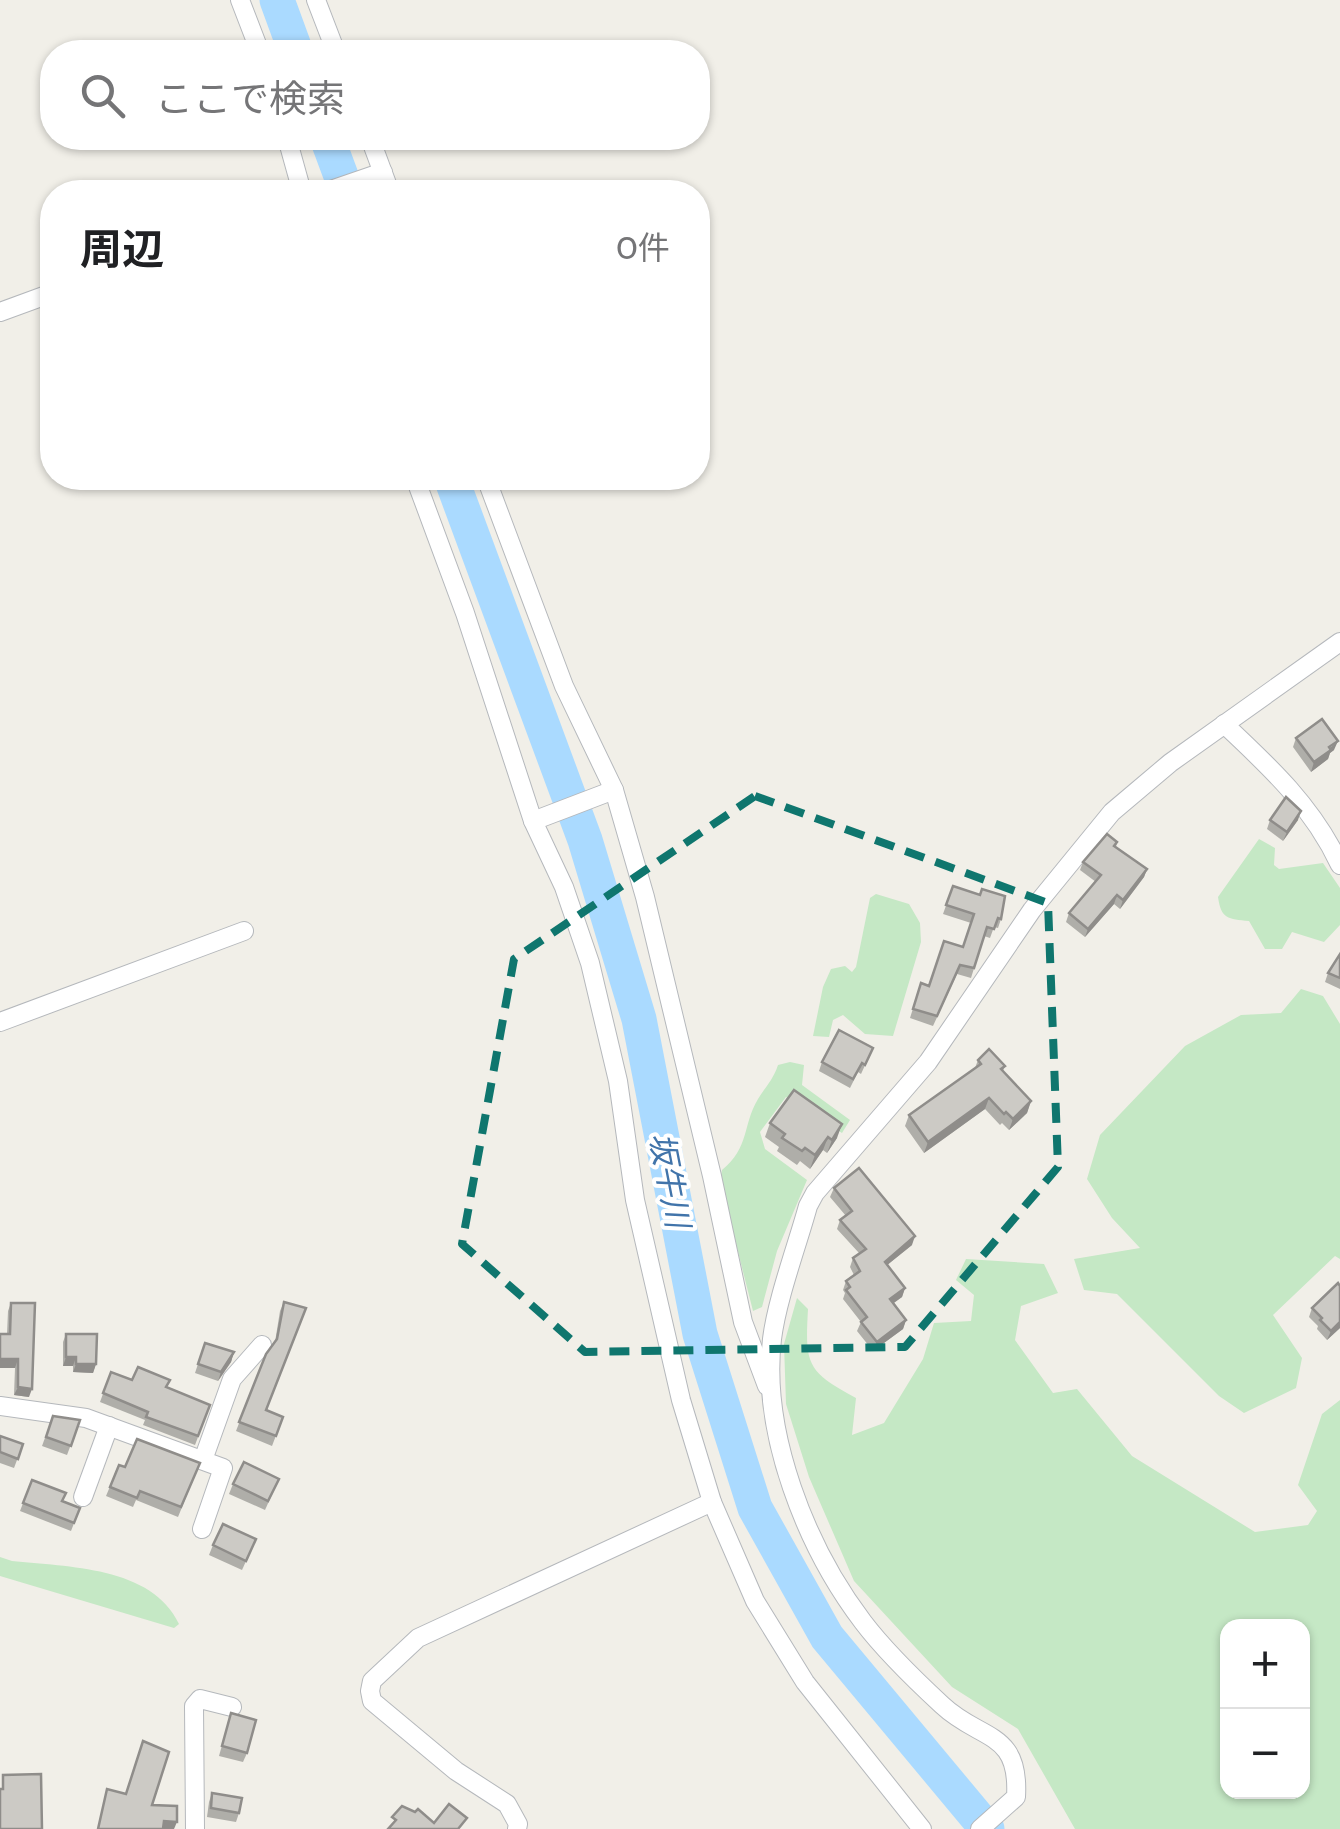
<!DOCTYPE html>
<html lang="ja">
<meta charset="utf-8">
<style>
body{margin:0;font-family:Cabin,"Noto Sans JP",sans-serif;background:#f6f6f6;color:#202124}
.controls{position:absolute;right:30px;bottom:30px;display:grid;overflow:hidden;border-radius:20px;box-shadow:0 2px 8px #0004}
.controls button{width:90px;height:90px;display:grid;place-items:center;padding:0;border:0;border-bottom:2px solid #e0e0e0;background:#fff;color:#202124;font:50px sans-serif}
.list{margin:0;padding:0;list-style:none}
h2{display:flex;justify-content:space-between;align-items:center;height:130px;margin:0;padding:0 40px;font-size:42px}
h2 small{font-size:32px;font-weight:400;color:#757577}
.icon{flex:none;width:55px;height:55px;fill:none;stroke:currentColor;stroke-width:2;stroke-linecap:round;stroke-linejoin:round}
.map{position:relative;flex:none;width:1340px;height:1829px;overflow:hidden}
.search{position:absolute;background:#fff;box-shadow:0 2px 8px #0004;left:40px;top:40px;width:670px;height:110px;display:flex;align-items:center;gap:25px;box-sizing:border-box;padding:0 35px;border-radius:40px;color:#757577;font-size:38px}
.panel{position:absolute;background:#fff;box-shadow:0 2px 8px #0004;left:40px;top:180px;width:670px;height:310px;border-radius:40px}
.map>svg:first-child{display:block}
</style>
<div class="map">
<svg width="1340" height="1829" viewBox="0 0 1340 1829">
<rect width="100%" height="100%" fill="#f1efe8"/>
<g fill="#c5e8c5" fill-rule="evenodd">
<path d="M1259,839L1275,848L1274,865L1279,869L1323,863L1340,888V925L1324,942L1292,932L1282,949H1265L1249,921C1228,919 1221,919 1218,897Z"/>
<polygon points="876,894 909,904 920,923 921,942 893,1036 865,1034 843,1015 833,1020 829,1037 813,1036 823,987 831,969 845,966 852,972 856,967 870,898"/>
<polygon points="1301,989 1323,996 1340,1024 1340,1259 1335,1256 1273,1315 1302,1358 1296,1388 1244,1413 1219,1396 1117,1294 1084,1290 1074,1259 1140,1248 1112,1218 1087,1179 1100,1135 1185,1046 1241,1015 1281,1013"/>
<path d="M790,1062L804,1065L802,1085L850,1120L842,1133L786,1097L760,1132L765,1149L807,1180L777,1251L762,1307L753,1311L720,1181L722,1170C750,1147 742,1126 758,1099C766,1086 773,1080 778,1065Z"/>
<path d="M966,1259L1044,1264L1058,1293L1021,1306L1015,1340L1053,1393L1077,1389L1132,1456L1255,1532L1308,1525L1317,1511L1298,1485L1322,1414L1340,1400V1829H1075L1018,1729L952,1687L854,1581L809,1477L786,1404L784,1344L797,1298L808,1309C805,1364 806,1371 856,1398L852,1435L884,1423L923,1359L934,1323L971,1321L974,1295L956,1280ZM1228,1626H1302V1792H1228Z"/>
<path d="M0,1557L12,1561C67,1567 152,1566 179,1624L174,1628L0,1576Z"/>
</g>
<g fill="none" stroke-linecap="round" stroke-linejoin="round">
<g stroke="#aadaff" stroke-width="35">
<polyline points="277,0 296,52"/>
<polyline points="327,138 347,192"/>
<polyline points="451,478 585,840 639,1019 700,1334 755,1508 827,1637 987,1829"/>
</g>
<g stroke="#b5b8bc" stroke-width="20">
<g id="minor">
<polyline points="240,0 260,52"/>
<polyline points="316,0 336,52"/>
<polyline points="287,138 302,192"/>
<polyline points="370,138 390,192"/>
<polyline points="325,192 383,172"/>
<polyline points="0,312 52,293"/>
<polyline points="415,478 465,613 533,821 564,887 590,963 618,1081 635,1200 681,1400 712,1502 755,1601 805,1682 922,1829"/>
<polyline points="486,478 564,686 614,790 645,897 712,1176 743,1322 767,1386"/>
<path d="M1224,724C1270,767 1313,807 1340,865"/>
<polyline points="533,821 614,790"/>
<polyline points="0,1022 244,931"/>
<polyline points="0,1406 86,1418 223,1468 202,1529"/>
<polyline points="203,1460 232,1379 262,1345"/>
<polyline points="83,1497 109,1426"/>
<polyline points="195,1829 194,1706 200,1699 232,1707"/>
<polyline points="517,1829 518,1824 507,1804 456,1771 372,1701 370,1691 372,1681 418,1638 712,1502"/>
<path d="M980,1829L1016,1797C1020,1730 980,1741 942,1705C915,1680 885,1651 863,1622C806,1547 761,1433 772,1339C777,1299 797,1246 808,1206L815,1193L928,1062L1032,910L1112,812L1170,763L1340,642"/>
</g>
</g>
<use href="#minor" stroke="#fff" stroke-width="18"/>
</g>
<g fill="#afaea9">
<polygon points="1296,738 1334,750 1330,753 1328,759 1311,772 1293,747"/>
<polygon points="1270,820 1298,820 1283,841 1267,829"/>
<polygon points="1117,842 1116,847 1147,869 1144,877 1120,909 1114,904 1085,937 1066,922 1069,913 1096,882 1080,870 1083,862"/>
<polygon points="953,886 1001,919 998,928 994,927 990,938 984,936 971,978 957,974 933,1026 910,1018 921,983 929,986 963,947 971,923 943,914"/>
<polygon points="1340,954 1340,989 1325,982 1328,973"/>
<polygon points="873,1048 861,1074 858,1072 850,1088 819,1071 822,1062"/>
<polygon points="978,1060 1005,1066 1003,1071 1031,1101 1027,1113 1009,1130 1002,1123 1000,1125 985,1109 924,1153 905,1126 909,1115 975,1068"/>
<polygon points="770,1123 837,1138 827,1153 823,1150 810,1169 800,1161 797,1165 777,1151 779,1147 765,1137"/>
<polygon points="834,1188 912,1245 887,1265 905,1288 902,1297 893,1303 906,1320 903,1329 873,1351 857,1331 861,1322 843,1299 845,1293 843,1290 846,1281 854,1275 850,1267 853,1258 859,1253 837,1229 840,1220 846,1216 830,1197"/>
<polygon points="1340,1286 1340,1328 1327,1340 1317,1329 1318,1326 1309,1317 1312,1308"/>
<polygon points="284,1302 267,1410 283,1417 272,1446 236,1431 266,1354 275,1342 280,1311"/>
<polygon points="11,1303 29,1397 14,1395 15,1368 0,1368 7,1334 8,1311"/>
<polygon points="66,1334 96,1364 93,1373 73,1372 73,1366 63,1366 63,1342"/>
<polygon points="205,1343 234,1352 231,1362 218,1381 195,1373"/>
<polygon points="111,1372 132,1380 166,1387 210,1405 195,1445 143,1425 145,1420 100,1402"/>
<polygon points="53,1416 80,1420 67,1455 42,1446"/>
<polygon points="0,1436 23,1444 14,1468 0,1463"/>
<polygon points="200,1463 178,1517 136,1500 133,1507 106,1496 119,1465 125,1467"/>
<polygon points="279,1479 265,1510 229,1494 233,1484"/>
<polygon points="32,1480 63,1502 80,1508 71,1531 20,1511"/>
<polygon points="256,1539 242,1570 209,1555 213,1545"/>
<polygon points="231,1713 247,1753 243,1762 219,1756"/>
<polygon points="212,1793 239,1813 236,1822 207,1817 209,1802"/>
</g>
<g fill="#8f8d8a">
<polygon points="1338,741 1334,750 1330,753 1328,759 1311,772 1314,762"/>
<polygon points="1301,811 1298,820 1283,841 1287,832"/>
<polygon points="1147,869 1144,877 1120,909 1123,900"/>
<polygon points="1117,895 1114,904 1085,937 1088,929"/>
<polygon points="989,1098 985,1109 924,1153 928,1142"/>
<polygon points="1031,1101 1027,1113 1009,1130 1013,1119"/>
<polygon points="842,1124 837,1138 827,1153 832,1140"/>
<polygon points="828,1137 823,1150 810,1169 815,1155"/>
<polygon points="915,1236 912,1245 881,1270 885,1262"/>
<polygon points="905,1288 902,1297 887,1308 890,1299"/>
<polygon points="906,1320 903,1329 873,1351 877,1342"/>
<polygon points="1340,1322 1340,1328 1327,1340 1331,1331"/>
<polygon points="234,1352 231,1362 218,1381 221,1372"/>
<polygon points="66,1357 76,1357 73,1366 63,1366"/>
<polygon points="0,1359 18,1359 15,1368 0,1368"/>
<polygon points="76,1364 96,1364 93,1373 73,1372"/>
<polygon points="18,1387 32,1389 29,1397 14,1395"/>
<polygon points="164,1821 177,1822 174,1829 161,1829"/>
</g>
<g fill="#cccac5" stroke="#8f8d8a" stroke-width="2.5">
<polygon points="1322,719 1338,741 1329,747 1331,750 1314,762 1296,738"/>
<polygon points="1286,797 1301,811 1287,832 1270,820"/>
<polygon points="1107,834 1117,842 1114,846 1147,869 1123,900 1117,895 1088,929 1069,913 1101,875 1083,862"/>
<polygon points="953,886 980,895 982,889 1005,896 1001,919 998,918 994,929 987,927 974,968 960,965 937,1016 913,1009 921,983 929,986 944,941 963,947 974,914 946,905"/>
<polygon points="1340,954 1340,978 1328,973"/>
<polygon points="839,1030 873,1048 865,1065 862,1063 853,1079 822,1062"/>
<polygon points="989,1049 1005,1066 1001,1069 1031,1101 1013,1119 1006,1112 1004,1114 989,1098 928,1142 909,1115 981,1064 978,1060"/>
<polygon points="794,1090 842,1124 832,1140 828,1137 815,1155 805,1148 802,1151 782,1138 785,1134 770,1123"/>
<polygon points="859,1168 915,1236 885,1262 905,1288 890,1299 906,1320 877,1342 861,1322 867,1317 846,1290 850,1287 846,1281 860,1271 853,1258 866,1249 840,1220 852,1211 834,1188"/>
<polygon points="1338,1283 1340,1286 1340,1322 1331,1331 1320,1320 1322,1318 1312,1308"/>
<polygon points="284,1302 306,1308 266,1410 283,1417 276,1436 239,1422 266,1354 277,1339"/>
<polygon points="11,1303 35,1303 32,1389 18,1387 18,1359 0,1359 0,1334 10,1334"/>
<polygon points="66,1334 97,1334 96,1364 76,1364 76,1357 66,1357"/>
<polygon points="205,1343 234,1352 221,1372 198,1364"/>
<polygon points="138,1367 170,1380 166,1387 210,1405 198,1436 146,1417 148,1412 103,1393 111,1372 132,1380"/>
<polygon points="53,1416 80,1420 71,1446 46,1437"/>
<polygon points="0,1436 23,1444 18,1459 0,1452"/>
<polygon points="137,1439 200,1463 181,1507 140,1491 137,1498 110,1487 119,1465 125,1467"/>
<polygon points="244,1462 279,1479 268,1501 233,1484"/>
<polygon points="32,1480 66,1493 62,1501 80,1508 74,1523 23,1503"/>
<polygon points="223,1524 256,1539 246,1561 213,1545"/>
<polygon points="231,1713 256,1720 247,1753 222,1746"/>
<polygon points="143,1741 169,1752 152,1805 177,1806 177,1822 164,1821 163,1829 98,1829 107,1789 126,1794"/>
<polygon points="41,1774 42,1829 0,1829 0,1789 3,1789 3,1775"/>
<polygon points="212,1793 242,1798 239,1813 211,1808"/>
<polygon points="449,1804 467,1818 458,1829 388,1829 396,1820 392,1817 402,1806 415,1812 418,1809 434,1823"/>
</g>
<path fill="none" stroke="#0f766e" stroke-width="8" stroke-dasharray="20 12" stroke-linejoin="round" d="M755,796L1048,903L1058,1167L905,1347L585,1352L462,1244L514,959Z"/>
<g text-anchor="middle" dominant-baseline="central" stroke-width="8" stroke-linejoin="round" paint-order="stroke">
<g font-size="32" font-style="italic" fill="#4174aa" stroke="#fff">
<text transform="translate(670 1180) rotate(79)">坂牛川</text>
</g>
</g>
</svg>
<div class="controls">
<button>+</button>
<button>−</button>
</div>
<div class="search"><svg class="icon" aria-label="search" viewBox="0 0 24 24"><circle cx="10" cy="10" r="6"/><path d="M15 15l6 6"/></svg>ここで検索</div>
<section class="panel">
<h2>周辺<small>0件</small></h2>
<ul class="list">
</ul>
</section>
</div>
